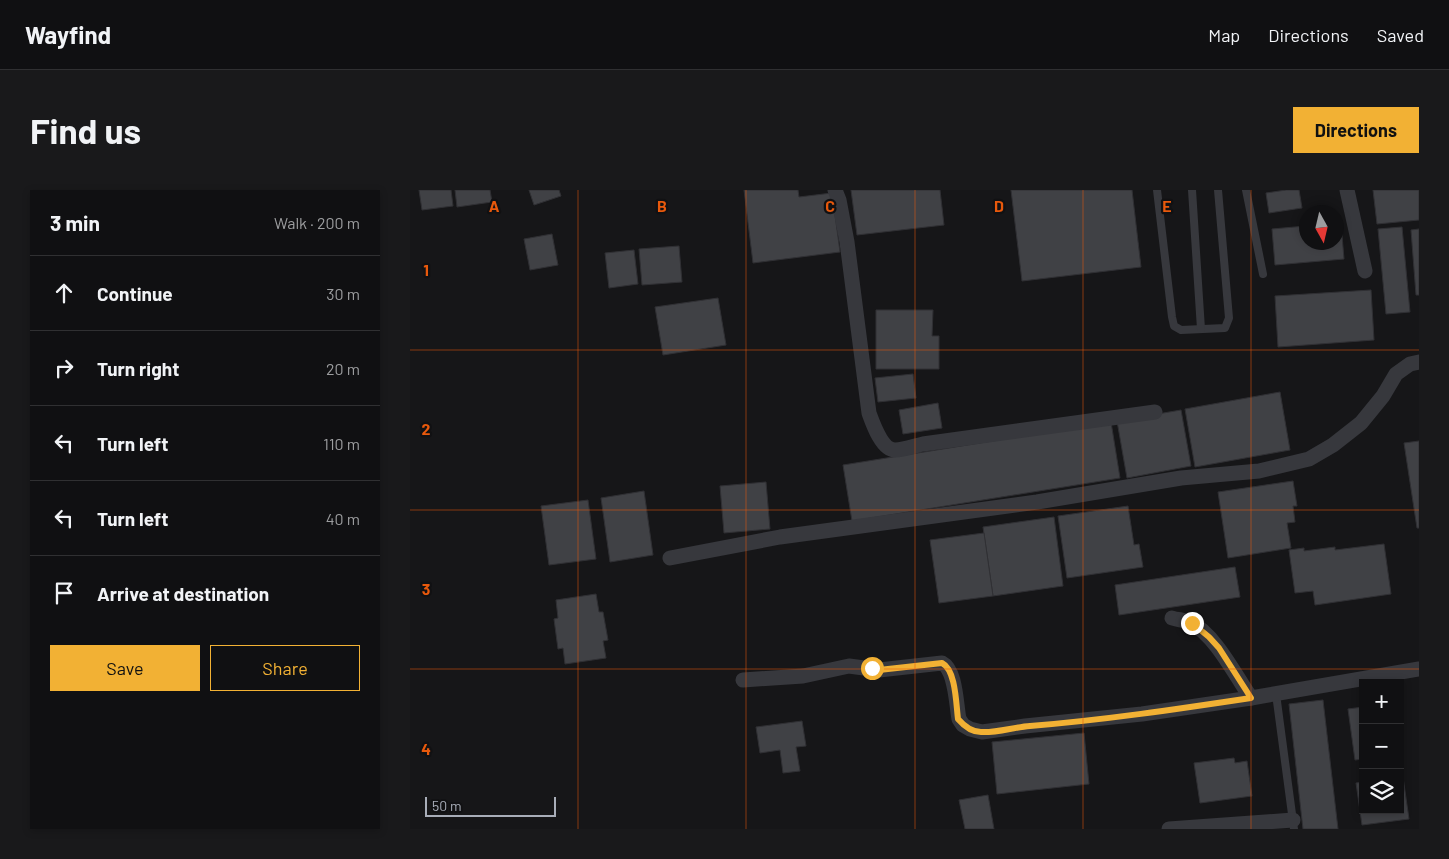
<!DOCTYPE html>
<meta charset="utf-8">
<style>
body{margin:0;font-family:Barlow,sans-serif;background:#19191b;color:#f1f3f6}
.controls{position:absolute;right:15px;bottom:15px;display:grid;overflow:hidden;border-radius:0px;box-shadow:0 2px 8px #0003}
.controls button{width:45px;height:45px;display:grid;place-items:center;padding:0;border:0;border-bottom:1px solid #303032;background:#101012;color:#f1f3f6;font:25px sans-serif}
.compass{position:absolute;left:889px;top:15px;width:45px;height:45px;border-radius:50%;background:#101012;box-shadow:0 2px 8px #0003;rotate:172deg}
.scale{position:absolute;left:15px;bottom:12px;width:131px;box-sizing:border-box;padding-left:5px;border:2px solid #a8adb8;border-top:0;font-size:14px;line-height:18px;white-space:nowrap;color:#a8adb8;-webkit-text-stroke:4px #111113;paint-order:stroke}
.stop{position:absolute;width:15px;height:15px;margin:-11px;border:4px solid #f2b134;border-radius:50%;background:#fff}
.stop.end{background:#f2b134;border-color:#fff;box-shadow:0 1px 5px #0008}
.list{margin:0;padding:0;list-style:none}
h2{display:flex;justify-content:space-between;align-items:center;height:65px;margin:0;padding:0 20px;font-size:21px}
h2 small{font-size:16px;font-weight:400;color:#9c9d9f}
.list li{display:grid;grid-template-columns:32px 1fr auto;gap:15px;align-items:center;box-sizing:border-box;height:75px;padding:0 20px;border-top:1px solid #303032}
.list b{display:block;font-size:19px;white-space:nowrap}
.list em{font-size:16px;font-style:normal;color:#9c9d9f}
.actions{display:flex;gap:10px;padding:15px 20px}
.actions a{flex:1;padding:11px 0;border:1px solid #f2b134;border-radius:0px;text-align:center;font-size:18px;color:#f2b134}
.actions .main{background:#f2b134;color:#111}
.icon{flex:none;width:28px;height:28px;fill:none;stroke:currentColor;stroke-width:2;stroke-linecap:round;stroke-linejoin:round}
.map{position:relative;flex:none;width:1009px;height:639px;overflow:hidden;border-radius:0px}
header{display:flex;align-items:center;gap:30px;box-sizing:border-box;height:70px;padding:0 25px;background:#101012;border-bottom:1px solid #303032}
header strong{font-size:24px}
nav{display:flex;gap:28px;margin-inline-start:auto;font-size:18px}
.intro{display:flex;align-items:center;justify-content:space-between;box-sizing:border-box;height:120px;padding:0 30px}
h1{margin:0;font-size:35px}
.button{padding:12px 22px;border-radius:0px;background:#f2b134;color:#111;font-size:18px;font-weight:700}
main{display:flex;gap:30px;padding:0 30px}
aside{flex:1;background:#101012;border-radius:0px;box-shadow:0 2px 8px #0003}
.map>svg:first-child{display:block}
</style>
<header>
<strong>Wayfind</strong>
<nav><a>Map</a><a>Directions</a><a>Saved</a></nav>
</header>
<div class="intro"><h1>Find us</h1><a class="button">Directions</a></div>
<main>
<aside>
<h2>3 min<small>Walk · 200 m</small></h2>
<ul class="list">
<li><svg class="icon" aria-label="ahead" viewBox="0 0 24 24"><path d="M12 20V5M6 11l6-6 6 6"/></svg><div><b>Continue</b></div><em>30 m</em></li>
<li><svg class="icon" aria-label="right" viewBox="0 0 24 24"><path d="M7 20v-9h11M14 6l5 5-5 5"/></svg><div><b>Turn right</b></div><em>20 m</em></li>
<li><svg class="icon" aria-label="left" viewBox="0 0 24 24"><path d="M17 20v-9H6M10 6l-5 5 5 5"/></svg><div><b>Turn left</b></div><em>110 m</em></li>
<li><svg class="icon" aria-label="left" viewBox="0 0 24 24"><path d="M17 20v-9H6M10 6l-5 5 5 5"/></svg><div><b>Turn left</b></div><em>40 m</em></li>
<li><svg class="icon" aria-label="arrive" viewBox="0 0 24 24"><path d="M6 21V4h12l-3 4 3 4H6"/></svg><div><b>Arrive at destination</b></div></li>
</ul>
<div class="actions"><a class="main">Save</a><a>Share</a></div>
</aside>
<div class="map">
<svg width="1009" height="639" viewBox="0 0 1009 639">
<rect width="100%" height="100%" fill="#161618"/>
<g fill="#404145" stroke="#303034">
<polygon points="9,0 41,0 43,16 12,20"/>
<polygon points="45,0 80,0 82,12 47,17"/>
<polygon points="119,0 149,0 151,6 124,15"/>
<polygon points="334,0 388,0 389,7 422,3 430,62 343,73"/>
<polygon points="441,0 530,0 534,35 447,45"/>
<polygon points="601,0 722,0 731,77 612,91"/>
<polygon points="876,0 889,0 892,18 859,23 856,3"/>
<polygon points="963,0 1009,0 1009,30 967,34"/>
<polygon points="926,33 931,33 934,69 865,75 862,39 896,36 896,52 926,52"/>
<polygon points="992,37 1000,122 976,124 968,39"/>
<polygon points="1009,39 1009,105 1006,105 1001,40"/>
<polygon points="142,44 148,75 120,80 114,49"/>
<polygon points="269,56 272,92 232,95 229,59"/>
<polygon points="224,60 228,94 199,98 195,63"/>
<polygon points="961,100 964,150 868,157 865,106"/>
<polygon points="308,108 316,155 253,165 245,117"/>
<polygon points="466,120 523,120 522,146 529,146 529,179 466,179"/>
<polygon points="503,184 506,208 468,212 465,188"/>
<polygon points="870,202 880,260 785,277 775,219"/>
<polygon points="528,213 532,238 493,244 489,220"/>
<polygon points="771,220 781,276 717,288 707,231"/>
<polygon points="701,232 710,288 442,331 433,275"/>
<polygon points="1009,251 1009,338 1007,338 994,253"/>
<polygon points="883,291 887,316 883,316 885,332 877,333 881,358 818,368 808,302"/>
<polygon points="356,292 360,339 314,343 310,296"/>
<polygon points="234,301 243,365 200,372 191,308"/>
<polygon points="178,310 186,369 139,375 131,316"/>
<polygon points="718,316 724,355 729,354 733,377 657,388 648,326"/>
<polygon points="644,327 653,396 583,406 573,337"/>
<polygon points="574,343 583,406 529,413 520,350"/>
<polygon points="974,354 981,404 905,415 903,401 885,403 879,360 894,358 894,361 925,357 925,360"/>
<polygon points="825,377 830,407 709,425 705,395"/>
<polygon points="186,404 189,422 193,422 198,450 193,451 196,468 155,474 153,458 148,459 144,429 148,428 146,410"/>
<polygon points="913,510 928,639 893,639 879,514"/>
<polygon points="953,517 953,569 945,570 938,519"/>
<polygon points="392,531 396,556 386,557 390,581 373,583 370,560 350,563 346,537"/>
<polygon points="674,543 679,594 587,604 582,552"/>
<polygon points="824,568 825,573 837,571 842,606 790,613 784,573"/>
<polygon points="990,587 993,587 999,629 952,635 946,593 953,592 953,620 990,620"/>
<polygon points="578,605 584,639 555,639 549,610"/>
</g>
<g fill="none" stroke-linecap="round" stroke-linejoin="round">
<g stroke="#37383d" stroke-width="8">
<polyline points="747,0 762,127 764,136 771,140 815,138 819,128 808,0"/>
<polyline points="782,0 791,139"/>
<polyline points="836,0 853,84"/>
<polyline points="866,504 884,639"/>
</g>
<g stroke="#37383d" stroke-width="15">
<path d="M425,0L429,10L437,52L459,223C463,234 472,260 485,260C494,260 504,256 513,254L745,222"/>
<polyline points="937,0 955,81"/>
<polyline points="260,368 370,347 627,312 771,288 849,281 899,269 923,255 951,233 973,206 986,184 1000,174 1009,172"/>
<path d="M762,428C768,430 776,430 781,433C804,443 827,488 841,508"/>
<path d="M333,490L393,486L439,476L469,480L532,473C546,480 546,514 549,529L553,535L560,539L572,542L615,536L732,524L841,508L1009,479"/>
<polyline points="759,639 883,630"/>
</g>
</g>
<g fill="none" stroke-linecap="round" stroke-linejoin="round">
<path stroke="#f2b134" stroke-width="6" d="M462,478L469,480L532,473C546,480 546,514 548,529C554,536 562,542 571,542C587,543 604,537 620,536C694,530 768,519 841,508L809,458L799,447L782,433"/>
</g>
<path fill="none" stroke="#e8590c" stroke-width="1" stroke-opacity="0.55" d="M168,0V639M336,0V639M505,0V639M673,0V639M841,0V639M0,160H1009M0,320H1009M0,479H1009"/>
<g font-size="16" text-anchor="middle" font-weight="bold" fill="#e8590c" stroke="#111113" stroke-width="4.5" stroke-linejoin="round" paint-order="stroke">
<text x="84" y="22">A</text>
<text x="252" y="22">B</text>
<text x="420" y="22">C</text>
<text x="589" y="22">D</text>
<text x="757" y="22">E</text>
<text x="16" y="86">1</text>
<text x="16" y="245">2</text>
<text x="16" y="405">3</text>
<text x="16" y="565">4</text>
</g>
</svg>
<div class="controls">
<button>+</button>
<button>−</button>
<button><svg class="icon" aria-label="layers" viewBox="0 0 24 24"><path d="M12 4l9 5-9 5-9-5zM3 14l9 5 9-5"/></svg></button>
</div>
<svg class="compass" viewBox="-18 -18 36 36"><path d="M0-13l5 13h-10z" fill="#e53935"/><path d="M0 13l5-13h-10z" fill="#9c9d9f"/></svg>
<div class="scale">50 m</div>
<div class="stop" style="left:462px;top:478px"></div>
<div class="stop end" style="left:782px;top:433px"></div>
</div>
</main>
